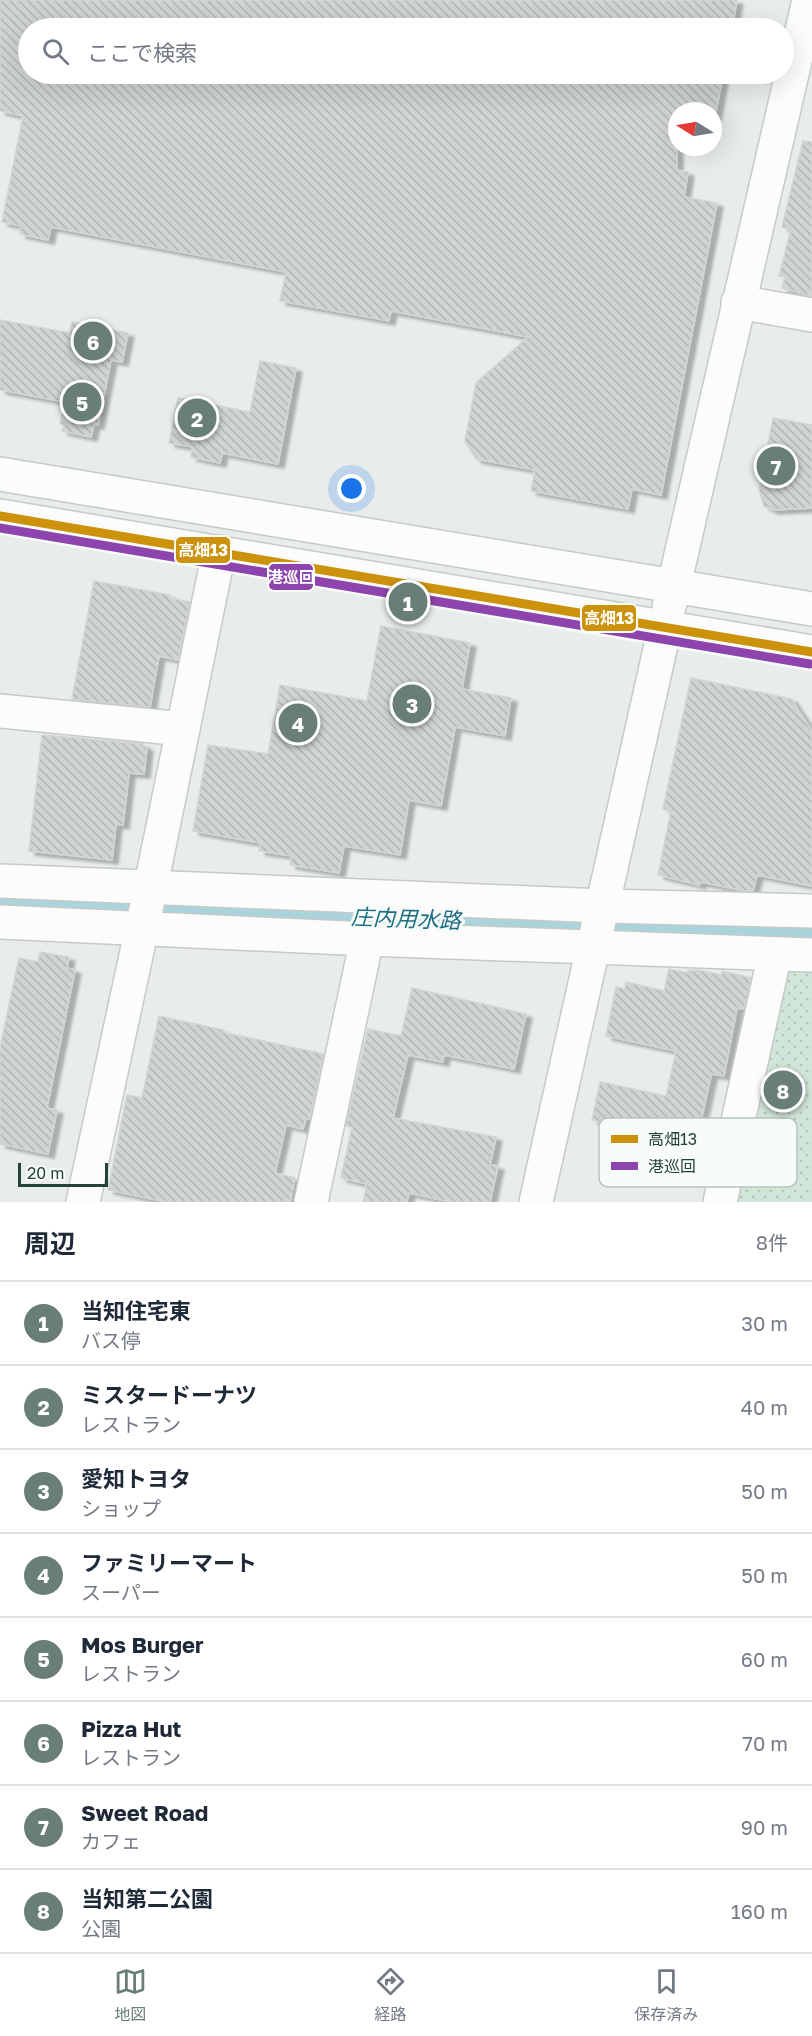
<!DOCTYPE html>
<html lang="ja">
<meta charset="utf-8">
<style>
body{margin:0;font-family:"Golos Text","Noto Sans JP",sans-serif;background:#f6f6f7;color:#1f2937}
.compass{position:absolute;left:668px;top:102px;width:54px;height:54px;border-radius:50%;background:#fff;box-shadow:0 6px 24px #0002;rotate:281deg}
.scale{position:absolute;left:18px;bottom:15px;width:90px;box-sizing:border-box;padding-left:6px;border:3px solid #24423a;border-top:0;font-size:16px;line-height:21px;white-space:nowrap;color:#24423a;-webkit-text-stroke:4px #f7fbf9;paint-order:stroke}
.you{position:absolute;left:352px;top:489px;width:21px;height:21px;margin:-15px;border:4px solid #fff;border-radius:50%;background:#1a73e8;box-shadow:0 0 0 9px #1a73e833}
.badge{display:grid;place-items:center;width:39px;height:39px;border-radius:50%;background:#697e78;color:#fff;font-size:20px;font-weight:700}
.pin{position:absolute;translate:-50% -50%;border:3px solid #fff;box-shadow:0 2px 6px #0006}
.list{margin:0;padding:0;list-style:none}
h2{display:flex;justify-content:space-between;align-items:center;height:78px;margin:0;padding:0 24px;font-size:26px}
h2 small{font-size:20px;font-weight:400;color:#747a83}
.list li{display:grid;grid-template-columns:39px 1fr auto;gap:18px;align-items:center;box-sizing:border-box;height:84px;padding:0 24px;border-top:2px solid #e0e1e3}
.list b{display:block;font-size:22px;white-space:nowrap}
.list p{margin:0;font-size:20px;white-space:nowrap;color:#747a83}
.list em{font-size:20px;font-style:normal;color:#747a83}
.icon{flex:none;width:33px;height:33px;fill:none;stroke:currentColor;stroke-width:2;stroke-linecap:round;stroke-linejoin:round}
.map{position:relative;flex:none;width:812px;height:1202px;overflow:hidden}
.search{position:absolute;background:#fff;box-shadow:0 6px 24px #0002;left:18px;right:18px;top:18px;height:66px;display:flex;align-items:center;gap:15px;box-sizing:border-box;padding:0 21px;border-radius:33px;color:#747a83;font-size:22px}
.sheet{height:750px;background:#fff}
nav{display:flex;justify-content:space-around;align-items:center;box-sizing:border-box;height:84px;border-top:2px solid #e0e1e3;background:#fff;font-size:16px;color:#747a83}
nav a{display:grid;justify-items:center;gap:3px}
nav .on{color:#697e78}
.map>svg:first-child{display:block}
</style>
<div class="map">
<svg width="812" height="1202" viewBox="0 0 812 1202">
<defs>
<pattern id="grass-dots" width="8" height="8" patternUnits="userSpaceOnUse" patternTransform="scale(1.5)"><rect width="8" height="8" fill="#d1e6d8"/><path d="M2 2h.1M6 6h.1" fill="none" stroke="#b3c6ba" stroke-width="1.8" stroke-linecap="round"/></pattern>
<pattern id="building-back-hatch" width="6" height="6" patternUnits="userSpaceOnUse" patternTransform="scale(1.5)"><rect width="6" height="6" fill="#cfd4d2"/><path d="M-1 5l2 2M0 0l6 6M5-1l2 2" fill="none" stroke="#b2b7b5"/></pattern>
<filter id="shadow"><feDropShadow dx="6" dy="4" stdDeviation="1.5" flood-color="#0004"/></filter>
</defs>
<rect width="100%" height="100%" fill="#e8edeb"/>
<polygon fill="url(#grass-dots)" points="790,969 812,970 812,1202 730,1202 778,978"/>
<polygon fill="#a9d4db" points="0,897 812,927 812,939 0,910"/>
<g fill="url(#building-back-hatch)" stroke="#d1d6d4" stroke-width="1.5" filter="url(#shadow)">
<polygon points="0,0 737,0 732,28 28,28 28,74 723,74 715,117 713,117 713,111 677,110 677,170 688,172 684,197 717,203 661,495 632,489 628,509 531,491 535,470 476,459 465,441 476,383 528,337 391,311 389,321 280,301 286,272 51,227 48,240 20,234 21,226 2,222 23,116 0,111"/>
<polygon points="803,141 812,142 812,296 782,288 785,277 779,276 791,229 782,227"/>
<polygon points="0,320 70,333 72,322 128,333 122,362 111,360 98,425 94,424 91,437 62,431 64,425 60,424 65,402 0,390"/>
<polygon points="260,361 296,368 278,464 222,453 220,463 191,457 193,447 169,443 178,398 250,412"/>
<polygon points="773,418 812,425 812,508 773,510 764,506 759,490"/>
<polygon points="94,581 170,595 170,598 190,602 178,660 159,656 150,707 72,699"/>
<polygon points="381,626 470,643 462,689 511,698 505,736 455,727 441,806 409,800 400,855 344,846 339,873 290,865 292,856 259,851 261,843 193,831 208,745 268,754 280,685 367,701"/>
<polygon points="691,678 791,699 812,731 812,886 757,875 753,891 745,891 701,882 700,885 658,875 671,811 663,809"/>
<polygon points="42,735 143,744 143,746 147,747 144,774 129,773 123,825 116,824 112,860 29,851"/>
<polygon points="40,952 69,957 67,968 75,970 47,1108 57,1110 48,1154 0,1144 0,1048 19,958 38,962"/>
<polygon points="669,969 688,973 688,970 694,971 694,970 698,970 722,975 722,971 751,978 744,1009 737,1008 724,1076 713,1074 711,1076 696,1143 592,1120 600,1082 666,1096 676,1051 606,1036 616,987 625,989 626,982 664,991"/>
<polygon points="412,988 526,1014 514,1069 444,1055 443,1062 408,1055 393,1118 496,1137 490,1165 498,1166 490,1202 451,1202 409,1193 407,1202 363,1202 367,1184 341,1178 352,1127 346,1126 368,1029 401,1036"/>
<polygon points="159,1016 223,1030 222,1032 323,1054 310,1119 306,1118 303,1129 286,1125 275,1173 295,1178 290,1202 167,1202 108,1190 127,1095 142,1098"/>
</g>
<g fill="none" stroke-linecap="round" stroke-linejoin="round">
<g stroke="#c5cac8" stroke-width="36">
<g id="street">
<polyline points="738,302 812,315"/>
<polyline points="0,711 183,729"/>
<polyline points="0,881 603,906 812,911"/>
<polyline points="0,922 367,939 812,955"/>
<polyline points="83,1202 148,900 219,552"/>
<polyline points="311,1202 367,939"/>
<polyline points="536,1202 665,627"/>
<polyline points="720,1202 775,954"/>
</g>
</g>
<g stroke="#c3cbc8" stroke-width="36">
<g id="secondary">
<polyline points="0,474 812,609"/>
<polyline points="0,516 812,652"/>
<polyline points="669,607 809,0"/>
</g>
</g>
<use href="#street" stroke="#fcfcfc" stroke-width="33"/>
<use href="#secondary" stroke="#fcfcfc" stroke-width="33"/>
<g stroke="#f7fbf9" stroke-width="14">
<polyline id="bus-1" points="0,516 812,652"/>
</g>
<g stroke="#f7fbf9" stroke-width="14">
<polyline id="bus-2" points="0,528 810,664"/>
</g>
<use href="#bus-1" stroke="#cd920c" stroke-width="9"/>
<use href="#bus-2" stroke="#8e44ad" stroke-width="9"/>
</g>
<g text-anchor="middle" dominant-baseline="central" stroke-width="6" stroke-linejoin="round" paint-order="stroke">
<g font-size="22" font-style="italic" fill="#1c6f80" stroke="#f7fbf9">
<text transform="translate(406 918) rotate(2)">庄内用水路</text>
</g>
</g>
<rect x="599" y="1118" width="198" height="69" rx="9" fill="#f7fbf9" stroke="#b8c4c0" stroke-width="1.5"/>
<rect x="611" y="1135" width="27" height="8" fill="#cd920c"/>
<rect x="611" y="1162" width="27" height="8" fill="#8e44ad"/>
<g font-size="16" fill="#24423a">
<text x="648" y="1145">高畑13</text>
<text x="648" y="1172">港巡回</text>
</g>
<g stroke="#f7fbf9" stroke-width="2">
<rect x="175" y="536" width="56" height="28" rx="6" fill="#cd920c"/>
<rect x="268" y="563" width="46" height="28" rx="6" fill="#8e44ad"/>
<rect x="581" y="604" width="56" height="28" rx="6" fill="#cd920c"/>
</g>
<g font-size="16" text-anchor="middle" font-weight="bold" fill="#fff">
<text x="203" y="556">高畑13</text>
<text x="291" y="583">港巡回</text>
<text x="609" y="624">高畑13</text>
</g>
</svg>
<svg class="compass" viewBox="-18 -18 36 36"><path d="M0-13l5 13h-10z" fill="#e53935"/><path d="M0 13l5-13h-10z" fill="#747a83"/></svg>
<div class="scale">20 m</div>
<div class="you"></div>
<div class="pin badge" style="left:408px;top:602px">1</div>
<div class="pin badge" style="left:197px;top:418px">2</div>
<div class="pin badge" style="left:412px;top:704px">3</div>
<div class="pin badge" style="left:298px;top:723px">4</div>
<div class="pin badge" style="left:82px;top:402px">5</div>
<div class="pin badge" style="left:93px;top:341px">6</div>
<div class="pin badge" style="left:776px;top:466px">7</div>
<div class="pin badge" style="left:783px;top:1090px">8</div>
<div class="search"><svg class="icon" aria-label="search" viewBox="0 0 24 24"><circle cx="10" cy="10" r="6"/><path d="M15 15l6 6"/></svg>ここで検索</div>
</div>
<section class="sheet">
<h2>周辺<small>8件</small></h2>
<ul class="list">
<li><span class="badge">1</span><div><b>当知住宅東</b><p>バス停</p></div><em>30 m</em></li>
<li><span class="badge">2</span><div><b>ミスタードーナツ</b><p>レストラン</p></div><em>40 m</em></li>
<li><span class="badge">3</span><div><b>愛知トヨタ</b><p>ショップ</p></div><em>50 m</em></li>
<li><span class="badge">4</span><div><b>ファミリーマート</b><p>スーパー</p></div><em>50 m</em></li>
<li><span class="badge">5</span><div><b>Mos Burger</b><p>レストラン</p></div><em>60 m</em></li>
<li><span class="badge">6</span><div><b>Pizza Hut</b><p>レストラン</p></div><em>70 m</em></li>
<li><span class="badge">7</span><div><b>Sweet Road</b><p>カフェ</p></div><em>90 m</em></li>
<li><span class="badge">8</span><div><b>当知第二公園</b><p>公園</p></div><em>160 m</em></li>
</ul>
</section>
<nav>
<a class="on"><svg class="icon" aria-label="map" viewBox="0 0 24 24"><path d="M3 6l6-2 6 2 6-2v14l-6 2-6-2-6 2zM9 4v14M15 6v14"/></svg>地図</a>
<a><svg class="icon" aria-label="directions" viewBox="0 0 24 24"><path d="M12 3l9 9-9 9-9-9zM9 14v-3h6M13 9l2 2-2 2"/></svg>経路</a>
<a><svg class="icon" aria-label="saved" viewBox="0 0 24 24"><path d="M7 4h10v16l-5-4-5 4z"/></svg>保存済み</a>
</nav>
